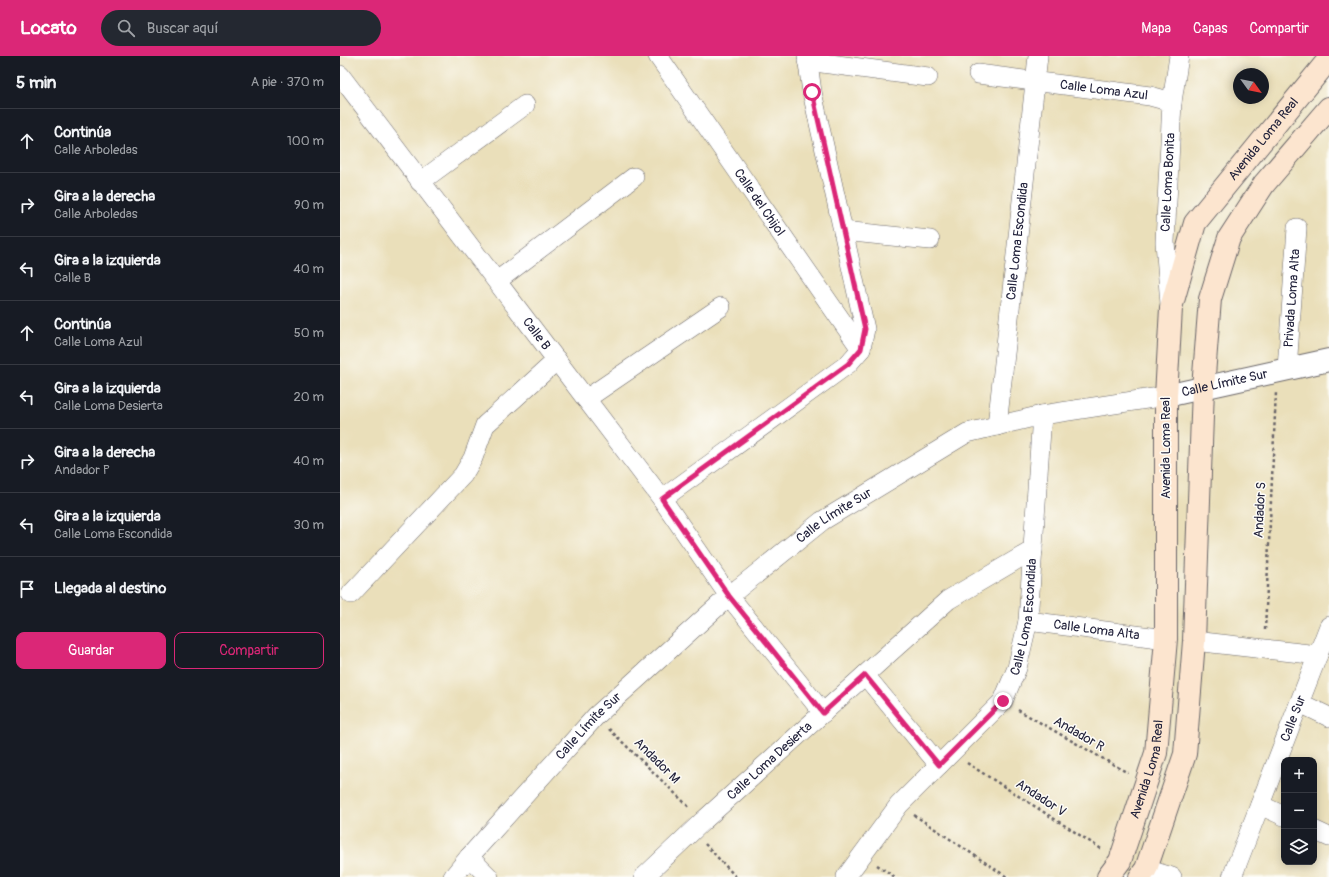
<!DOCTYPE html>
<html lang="es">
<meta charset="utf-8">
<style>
body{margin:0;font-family:Pangolin,sans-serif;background:#242831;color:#f1f3f6}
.controls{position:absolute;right:12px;bottom:12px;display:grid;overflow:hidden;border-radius:8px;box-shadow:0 2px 10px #0003}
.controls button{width:36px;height:36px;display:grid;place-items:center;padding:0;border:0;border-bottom:1px solid #363941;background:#171b24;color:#f1f3f6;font:20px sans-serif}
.compass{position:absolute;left:893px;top:12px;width:36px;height:36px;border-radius:50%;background:#171b24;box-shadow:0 2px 10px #0003;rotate:123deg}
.stop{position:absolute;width:12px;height:12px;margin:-9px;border:3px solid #db2777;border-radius:50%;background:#fff}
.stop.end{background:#db2777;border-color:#fff;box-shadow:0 1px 4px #0008}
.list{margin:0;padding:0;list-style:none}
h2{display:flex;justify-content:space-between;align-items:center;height:52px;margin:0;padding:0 16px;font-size:17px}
h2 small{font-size:13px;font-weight:400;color:#9ea1a6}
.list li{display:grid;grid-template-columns:26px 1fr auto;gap:12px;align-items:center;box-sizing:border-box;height:64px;padding:0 16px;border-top:1px solid #363941}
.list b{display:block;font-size:15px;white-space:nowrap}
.list p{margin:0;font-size:13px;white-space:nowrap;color:#9ea1a6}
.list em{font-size:13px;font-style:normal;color:#9ea1a6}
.actions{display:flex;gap:8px;padding:12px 16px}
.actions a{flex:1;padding:9px 0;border:1px solid #db2777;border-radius:8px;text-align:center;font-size:14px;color:#db2777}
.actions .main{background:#db2777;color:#fff}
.icon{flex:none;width:22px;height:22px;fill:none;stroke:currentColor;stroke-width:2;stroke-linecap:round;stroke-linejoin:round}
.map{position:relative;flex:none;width:989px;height:821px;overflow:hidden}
header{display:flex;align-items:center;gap:24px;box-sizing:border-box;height:56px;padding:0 20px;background:#db2777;color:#fff}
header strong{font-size:19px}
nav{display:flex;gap:22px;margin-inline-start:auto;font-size:14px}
.search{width:280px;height:36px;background:#242831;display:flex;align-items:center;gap:10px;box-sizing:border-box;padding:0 14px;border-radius:22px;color:#9ea1a6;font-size:15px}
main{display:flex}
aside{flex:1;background:#171b24}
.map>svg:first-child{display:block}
</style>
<header>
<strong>Locato</strong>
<div class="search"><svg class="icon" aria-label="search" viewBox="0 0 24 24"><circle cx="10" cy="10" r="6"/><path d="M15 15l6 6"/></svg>Buscar aquí</div>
<nav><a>Mapa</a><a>Capas</a><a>Compartir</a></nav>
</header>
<main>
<aside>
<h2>5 min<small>A pie · 370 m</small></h2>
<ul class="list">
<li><svg class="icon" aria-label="ahead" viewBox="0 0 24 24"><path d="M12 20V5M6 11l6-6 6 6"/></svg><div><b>Continúa</b><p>Calle Arboledas</p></div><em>100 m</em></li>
<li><svg class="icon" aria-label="right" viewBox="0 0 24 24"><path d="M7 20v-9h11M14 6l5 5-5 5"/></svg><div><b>Gira a la derecha</b><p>Calle Arboledas</p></div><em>90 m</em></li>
<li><svg class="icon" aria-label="left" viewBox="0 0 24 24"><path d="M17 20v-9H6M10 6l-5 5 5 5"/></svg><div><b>Gira a la izquierda</b><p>Calle B</p></div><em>40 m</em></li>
<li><svg class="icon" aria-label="ahead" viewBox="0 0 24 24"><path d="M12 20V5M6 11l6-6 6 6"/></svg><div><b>Continúa</b><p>Calle Loma Azul</p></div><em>50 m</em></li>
<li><svg class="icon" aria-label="left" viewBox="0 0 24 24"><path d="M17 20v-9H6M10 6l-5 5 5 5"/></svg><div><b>Gira a la izquierda</b><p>Calle Loma Desierta</p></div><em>20 m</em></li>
<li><svg class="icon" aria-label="right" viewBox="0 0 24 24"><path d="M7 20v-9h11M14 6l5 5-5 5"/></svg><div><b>Gira a la derecha</b><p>Andador P</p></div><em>40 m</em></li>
<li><svg class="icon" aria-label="left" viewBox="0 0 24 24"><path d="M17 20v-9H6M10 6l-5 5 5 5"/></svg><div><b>Gira a la izquierda</b><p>Calle Loma Escondida</p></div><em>30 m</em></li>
<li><svg class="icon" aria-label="arrive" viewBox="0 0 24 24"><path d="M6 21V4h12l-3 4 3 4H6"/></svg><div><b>Llegada al destino</b></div></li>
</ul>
<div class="actions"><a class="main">Guardar</a><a>Compartir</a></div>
</aside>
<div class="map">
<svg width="989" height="821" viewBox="0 0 989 821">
<rect width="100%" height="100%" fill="#fdfcf7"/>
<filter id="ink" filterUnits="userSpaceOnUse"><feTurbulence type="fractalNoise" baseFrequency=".025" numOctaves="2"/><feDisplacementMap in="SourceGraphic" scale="8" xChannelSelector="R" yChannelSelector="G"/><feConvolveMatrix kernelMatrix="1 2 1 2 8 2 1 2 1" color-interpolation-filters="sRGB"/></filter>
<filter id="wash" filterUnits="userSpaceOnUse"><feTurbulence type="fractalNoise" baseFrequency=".012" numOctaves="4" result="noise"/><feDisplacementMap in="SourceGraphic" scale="16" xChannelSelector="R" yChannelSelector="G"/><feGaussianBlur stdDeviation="0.9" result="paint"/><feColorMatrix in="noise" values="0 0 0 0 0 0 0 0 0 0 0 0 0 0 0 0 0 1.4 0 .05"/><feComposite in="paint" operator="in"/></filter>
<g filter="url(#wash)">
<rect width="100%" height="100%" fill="#eadfba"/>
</g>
<g filter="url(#ink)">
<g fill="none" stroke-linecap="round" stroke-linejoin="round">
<g stroke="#686467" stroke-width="20">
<g id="minor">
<path id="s1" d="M318,0L521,293"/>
<polyline points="467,5 588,21"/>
<path id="s2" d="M638,18L810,40L832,46"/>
<path id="s3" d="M0,19L322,443L389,540L483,657"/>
<polyline points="80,126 185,49"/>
<polyline points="503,175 590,184"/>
<polyline points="157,225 294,121"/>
<path id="s4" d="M830,248L825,186L832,46L839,0"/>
<path id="s5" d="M947,313L957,172"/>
<polyline points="246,343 381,251"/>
<path id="s6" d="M657,370L698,0"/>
<polyline points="322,443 508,308 521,293 525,273 472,36 467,0"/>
<polyline points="11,538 123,419 133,402 145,369 217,304"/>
<path id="s7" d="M688,565L826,583"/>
<polyline points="854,585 978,599"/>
<polyline points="525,619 599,709"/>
<polyline points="960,647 989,661"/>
<polyline points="920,749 944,760"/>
<polyline points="974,774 989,781"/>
<polyline points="129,801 149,821"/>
<polyline points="806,813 832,821"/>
<path id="s8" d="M113,821L129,801L256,660L389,540L482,465L627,377L702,359L826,340"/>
<path id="s9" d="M304,821L363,765L608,544L693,494"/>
<path id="s10" d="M506,821L559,749L663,645L677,612L688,565L702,359"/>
<path id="s11" d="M892,821L989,570"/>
</g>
</g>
<g stroke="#686467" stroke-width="24">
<g id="tertiary">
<path id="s12" d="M826,340L989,304"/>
</g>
</g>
<g stroke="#686467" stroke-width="24">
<g id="secondary">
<path id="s13" d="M768,821L780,805L816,697L826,583V340L831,252L855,167L989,3"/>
<polyline points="800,821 806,813 845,698 854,585 863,332 870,243 889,182 924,128 989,52"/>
</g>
</g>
<g stroke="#686467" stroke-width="2.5" stroke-dasharray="3 3" stroke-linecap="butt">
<polyline points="925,574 936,336"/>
<polyline points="678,654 788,717"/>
<polyline points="269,673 350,752"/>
<polyline points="627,707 763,794"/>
<polyline points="574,759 667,821"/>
<polyline points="365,788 396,821"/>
<polyline points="537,809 555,821"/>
</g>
<use href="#minor" stroke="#fff" stroke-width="19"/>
<use href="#tertiary" stroke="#fff" stroke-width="22"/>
<use href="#secondary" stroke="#fce5cf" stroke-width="22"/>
</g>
</g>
<g fill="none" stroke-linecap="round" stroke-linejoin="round" filter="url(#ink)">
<polyline stroke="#db2777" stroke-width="5" points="472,36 525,273 521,293 508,308 322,443 389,540 483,657 525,619 599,709 663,645"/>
</g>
<g text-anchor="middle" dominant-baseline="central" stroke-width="3" stroke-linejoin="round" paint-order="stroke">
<g font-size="13" fill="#22223b" stroke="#fdfcf7">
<text stroke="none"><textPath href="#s2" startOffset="127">Calle Loma Azul</textPath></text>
<text stroke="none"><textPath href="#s13" startOffset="776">Avenida Loma Real</textPath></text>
<text stroke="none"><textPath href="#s4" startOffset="122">Calle Loma Bonita</textPath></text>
<text stroke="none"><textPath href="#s1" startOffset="178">Calle del Chijol</textPath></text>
<text stroke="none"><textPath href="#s6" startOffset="186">Calle Loma Escondida</textPath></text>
<text stroke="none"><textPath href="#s5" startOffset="71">Privada Loma Alta</textPath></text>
<text stroke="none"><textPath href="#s3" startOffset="325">Calle B</textPath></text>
<text stroke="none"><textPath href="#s12" startOffset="60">Calle Límite Sur</textPath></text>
<text transform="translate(826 392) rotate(-90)">Avenida Loma Real</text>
<text transform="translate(920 454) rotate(-87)">Andador S</text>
<text stroke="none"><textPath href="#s8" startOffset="527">Calle Límite Sur</textPath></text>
<text stroke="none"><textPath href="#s10" startOffset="324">Calle Loma Escondida</textPath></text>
<text stroke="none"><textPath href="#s7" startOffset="69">Calle Loma Alta</textPath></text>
<text stroke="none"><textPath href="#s11" startOffset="170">Calle Sur</textPath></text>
<text stroke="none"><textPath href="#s8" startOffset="203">Calle Límite Sur</textPath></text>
<text transform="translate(739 678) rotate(30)">Andador R</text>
<text transform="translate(317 705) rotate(45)">Andador M</text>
<text stroke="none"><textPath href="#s9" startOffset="171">Calle Loma Desierta</textPath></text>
<text stroke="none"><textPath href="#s13" startOffset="116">Avenida Loma Real</textPath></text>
<text transform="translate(701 742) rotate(33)">Andador V</text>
</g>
</g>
</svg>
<div class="controls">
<button>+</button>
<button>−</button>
<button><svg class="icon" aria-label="layers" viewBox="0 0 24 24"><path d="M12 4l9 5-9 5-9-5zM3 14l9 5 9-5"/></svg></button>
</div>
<svg class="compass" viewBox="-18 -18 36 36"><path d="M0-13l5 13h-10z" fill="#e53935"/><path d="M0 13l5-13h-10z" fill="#9ea1a6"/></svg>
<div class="stop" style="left:472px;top:36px"></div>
<div class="stop end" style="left:663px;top:645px"></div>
</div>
</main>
